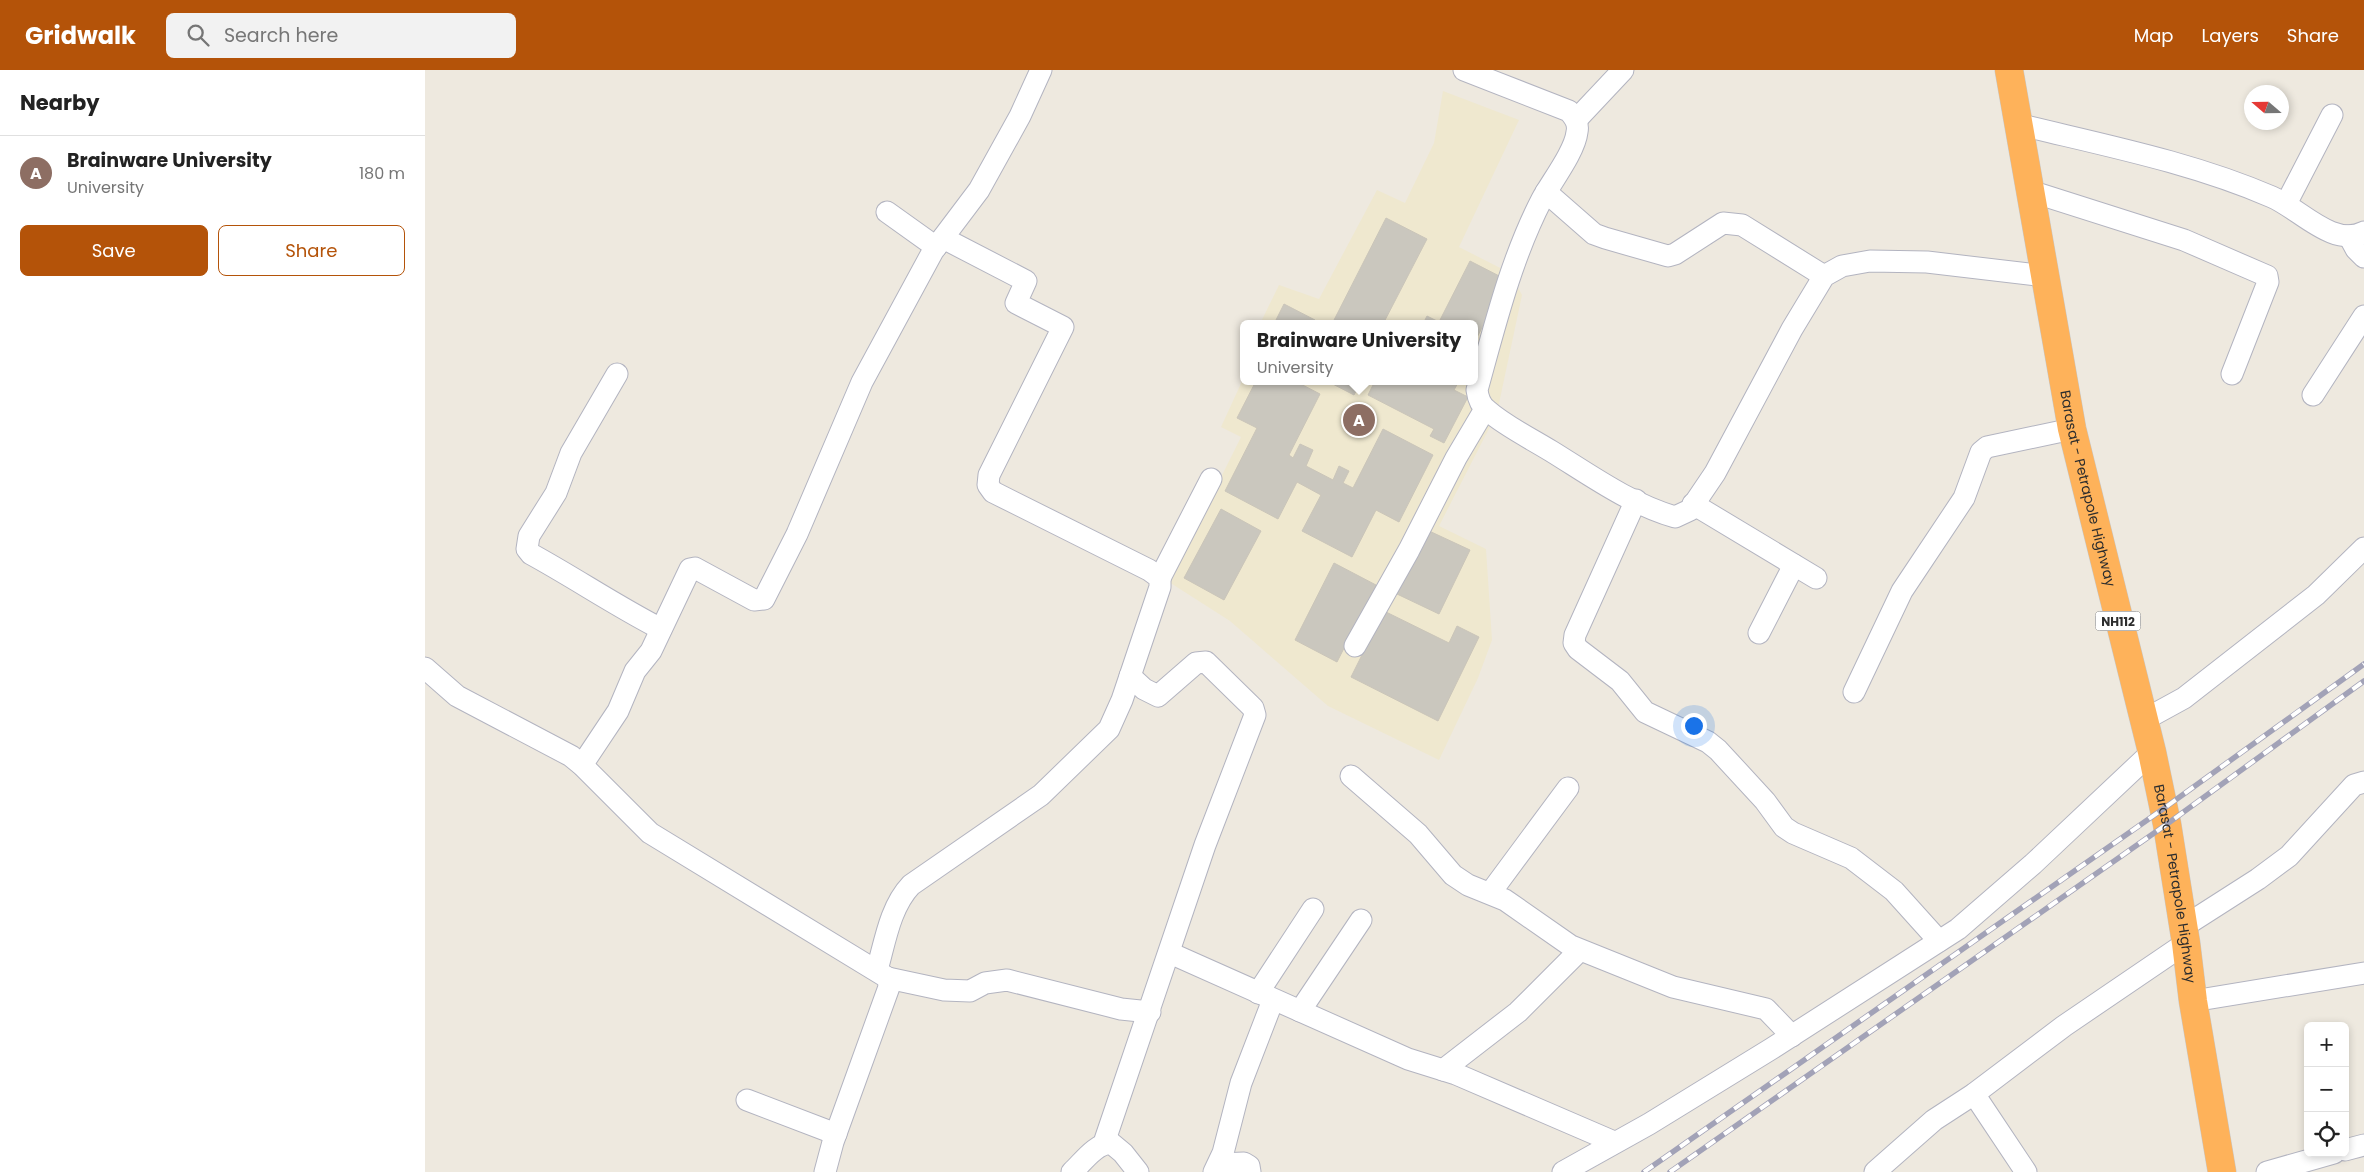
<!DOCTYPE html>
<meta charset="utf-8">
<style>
body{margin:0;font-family:Poppins,sans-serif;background:#f2f2f2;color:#222}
.controls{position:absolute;right:15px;bottom:15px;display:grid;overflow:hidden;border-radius:8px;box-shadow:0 2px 8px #0003}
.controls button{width:45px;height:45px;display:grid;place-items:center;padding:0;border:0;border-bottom:1px solid #e0e0e0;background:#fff;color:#222;font:25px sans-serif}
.compass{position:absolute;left:1819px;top:15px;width:45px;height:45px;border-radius:50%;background:#fff;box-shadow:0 2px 8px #0003;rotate:290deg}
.you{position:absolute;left:1268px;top:655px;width:18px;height:18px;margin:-12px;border:4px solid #fff;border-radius:50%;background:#1a73e8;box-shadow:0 0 0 8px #1a73e833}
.badge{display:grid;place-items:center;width:32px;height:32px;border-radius:50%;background:#b45309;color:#fff;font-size:16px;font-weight:700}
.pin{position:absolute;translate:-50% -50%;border:2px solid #fff;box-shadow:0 1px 5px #0006}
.popup{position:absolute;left:815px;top:250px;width:238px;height:65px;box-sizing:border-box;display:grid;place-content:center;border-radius:8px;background:#fff;filter:drop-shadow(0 1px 4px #0005);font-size:16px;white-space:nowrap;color:#767676}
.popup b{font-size:19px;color:#222}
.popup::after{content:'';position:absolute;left:50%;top:100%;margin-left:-10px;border:10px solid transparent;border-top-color:#fff}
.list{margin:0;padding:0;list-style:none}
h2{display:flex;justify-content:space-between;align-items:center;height:65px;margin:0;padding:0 20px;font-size:21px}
h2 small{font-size:16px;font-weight:400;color:#767676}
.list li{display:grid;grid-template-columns:32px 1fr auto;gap:15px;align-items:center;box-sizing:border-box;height:75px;padding:0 20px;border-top:1px solid #e0e0e0}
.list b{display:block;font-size:19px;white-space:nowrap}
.list p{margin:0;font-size:16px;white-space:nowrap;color:#767676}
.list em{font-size:16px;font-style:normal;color:#767676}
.actions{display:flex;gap:10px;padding:15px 20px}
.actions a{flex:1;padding:11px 0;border:1px solid #b45309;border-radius:8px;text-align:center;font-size:18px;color:#b45309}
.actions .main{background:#b45309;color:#fff}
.icon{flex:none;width:28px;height:28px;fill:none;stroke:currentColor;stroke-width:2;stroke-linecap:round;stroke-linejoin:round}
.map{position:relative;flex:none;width:1939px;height:1102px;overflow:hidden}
header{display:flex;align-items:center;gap:30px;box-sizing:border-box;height:70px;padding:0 25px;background:#b45309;color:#fff}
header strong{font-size:24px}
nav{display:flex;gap:28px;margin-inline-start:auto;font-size:18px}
.search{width:350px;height:45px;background:#f2f2f2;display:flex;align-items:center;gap:12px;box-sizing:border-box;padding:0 18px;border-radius:8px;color:#767676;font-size:19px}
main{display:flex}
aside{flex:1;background:#fff}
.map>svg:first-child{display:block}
</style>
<header>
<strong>Gridwalk</strong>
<div class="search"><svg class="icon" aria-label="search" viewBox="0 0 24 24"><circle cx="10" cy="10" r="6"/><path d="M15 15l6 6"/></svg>Search here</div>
<nav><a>Map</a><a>Layers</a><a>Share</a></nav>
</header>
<main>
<aside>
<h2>Nearby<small></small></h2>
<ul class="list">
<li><span class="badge" style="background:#8d6e63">A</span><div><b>Brainware University</b><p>University</p></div><em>180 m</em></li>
</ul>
<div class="actions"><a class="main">Save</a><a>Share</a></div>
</aside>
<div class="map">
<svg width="1939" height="1102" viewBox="0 0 1939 1102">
<rect width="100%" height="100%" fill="#eee9df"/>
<polygon fill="#efe8cf" points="1018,21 1094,50 1034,177 1085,203 1097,225 1072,343 1014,456 1061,479 1067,570 1053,608 1014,690 903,636 805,551 744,512 816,367 796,357 819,307 819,311 1049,311 1049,254 835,254 854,215 894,229 952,120 980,133 1009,73"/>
<g fill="#cac7be" stroke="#cac5b9">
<polygon points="961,148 1002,169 958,254 907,254"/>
<polygon points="1045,191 1082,210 1049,273 1049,254 998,254 1002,246 1014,252"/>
<polygon points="859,234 890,250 888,254 849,254"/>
<polygon points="831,311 870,311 895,324 864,385 868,388 875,374 888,380 881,396 908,410 914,396 924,401 918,413 928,418 958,359 1008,385 974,452 951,440 927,487 877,461 896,425 872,412 853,449 800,421 832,358 812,348"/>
<polygon points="902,311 936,311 929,325"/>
<polygon points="950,311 1034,311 1029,320 1043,327 1019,373 1005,366 1009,359 943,325"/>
<polygon points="796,439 836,461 799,530 759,508"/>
<polygon points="1002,460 1045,480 1014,544 972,524"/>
<polygon points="909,493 951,515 912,592 870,570"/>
<polygon points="959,541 1024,573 1032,556 1054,567 1013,651 926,607"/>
</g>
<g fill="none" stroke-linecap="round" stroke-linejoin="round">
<g stroke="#b3b4c0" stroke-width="23">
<g id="minor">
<path d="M1039,0L1144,41C1149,47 1154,53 1152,62C1150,81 1127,111 1117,129C1086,189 1070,255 1052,320C1053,328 1055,335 1062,340C1080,356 1105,368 1126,381C1165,405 1205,434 1250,447L1265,440L1290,403L1367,259L1399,206L1417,196L1445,191L1502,192L1621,206"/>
<polyline points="1151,50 1198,0"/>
<path d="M1592,54C1678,75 1766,92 1847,127C1875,139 1908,178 1939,162"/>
<polyline points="1605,121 1759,170 1842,206 1843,212 1807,304"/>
<polyline points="1121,122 1169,164 1180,168 1243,186 1250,184 1298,153 1317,155 1399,206"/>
<polyline points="1861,134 1907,45"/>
<polyline points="462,142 511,177"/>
<polyline points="1924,166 1931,179 1939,187"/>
<path d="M192,304L146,383L131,423L104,466L102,479L106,484C150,508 191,536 236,559"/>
<polyline points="1888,325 1939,246"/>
<polyline points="1211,430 1150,565 1149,573 1153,579 1195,611 1220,642 1283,672 1293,680 1340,731 1359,757 1368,763 1426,788 1469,821 1514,871"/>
<polyline points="1268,434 1391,508"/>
<polyline points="735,508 786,409"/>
<polyline points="1334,563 1369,495"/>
<polyline points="930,576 984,480 1031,388 1060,339"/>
<polyline points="0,598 32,626 146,686 157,695 225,763 463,908 464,917 408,1072 400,1102"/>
<polyline points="1429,622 1477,521 1539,428 1556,382 1562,377 1647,359"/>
<polyline points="1717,651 1759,628 1891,525 1939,478"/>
<polyline points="157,695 193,641 210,601 226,581 265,499 270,498 329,530 339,529 372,464 437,312 508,181 554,120 595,46 616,0"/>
<polyline points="926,706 993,764 1028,805 1043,815 1080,830 1146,876 1248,917 1341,939 1367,966"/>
<polyline points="1066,822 1143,718"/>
<polyline points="1758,857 1833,809 1864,786 1929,715 1939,712"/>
<polyline points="745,883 983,989 1031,1004 1189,1072"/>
<path d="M452,900C460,872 465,837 486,815L616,725L684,659L697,630L735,517V508L724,500L568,422L563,415L564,405L638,257L591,233L601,211L518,168"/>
<polyline points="463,908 519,920 545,921 560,913 582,910 696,939 725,942"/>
<polyline points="833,923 888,839"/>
<polyline points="1768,931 1939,903"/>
<polyline points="875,941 936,850"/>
<polyline points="1018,1000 1093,942 1154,881"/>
<polyline points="1549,1024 1601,1102"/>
<polyline points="322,1030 411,1064"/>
<polyline points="679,1073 780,775 830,645 828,638 781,592 771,593 733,626 719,619 705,606"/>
<polyline points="1920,1080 1939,1075"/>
<polyline points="794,1094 819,1093 824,1096 825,1102"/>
<path d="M647,1102C658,1092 670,1074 686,1073L698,1083L713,1102"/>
<polyline points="789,1102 798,1083 816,1013 848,930"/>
<polyline points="1138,1102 1224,1054 1346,979 1533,859 1608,794 1727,682"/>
<polyline points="1450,1102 1509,1050 1549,1024 1639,956 1761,873"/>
<polyline points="1842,1102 1909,1083"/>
</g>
</g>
<g stroke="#c8c8c8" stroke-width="29">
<g id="highway">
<path id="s1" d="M1584,0L1647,359L1727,682L1742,754L1761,873L1768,931L1797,1102"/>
</g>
</g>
<use href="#minor" stroke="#fff" stroke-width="21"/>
<use href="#highway" stroke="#feb25a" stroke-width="28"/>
<g stroke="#a2a2b7" stroke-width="5.5">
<g id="rail">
<polyline points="1219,1102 1738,739 1939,594"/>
<polyline points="1245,1102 1742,754 1939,611"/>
</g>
</g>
<use href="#rail" stroke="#fff" stroke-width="4" stroke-dasharray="11" stroke-linecap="butt"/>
</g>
<g text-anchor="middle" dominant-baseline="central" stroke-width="5" stroke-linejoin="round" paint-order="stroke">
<rect fill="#fff" stroke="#6c6c6c" stroke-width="1" x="1670.5" y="541.5" width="45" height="19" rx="4"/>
<g font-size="12" font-weight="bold" fill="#2d2d2d">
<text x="1693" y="551">NH112</text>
</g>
<g font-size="14" fill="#2d2d2d" stroke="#fff">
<text stroke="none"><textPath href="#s1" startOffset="426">Barasat - Petrapole Highway</textPath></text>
<text stroke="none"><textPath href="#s1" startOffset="831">Barasat - Petrapole Highway</textPath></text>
</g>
</g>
</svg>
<div class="controls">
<button>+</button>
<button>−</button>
<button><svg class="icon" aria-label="locate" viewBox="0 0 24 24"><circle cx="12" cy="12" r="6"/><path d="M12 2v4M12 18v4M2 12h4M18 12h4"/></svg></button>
</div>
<svg class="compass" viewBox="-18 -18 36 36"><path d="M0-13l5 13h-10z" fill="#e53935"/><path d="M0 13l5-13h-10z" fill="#767676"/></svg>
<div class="you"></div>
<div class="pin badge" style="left:934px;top:350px;background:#8d6e63">A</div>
<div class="popup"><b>Brainware University</b>University</div>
</div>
</main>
